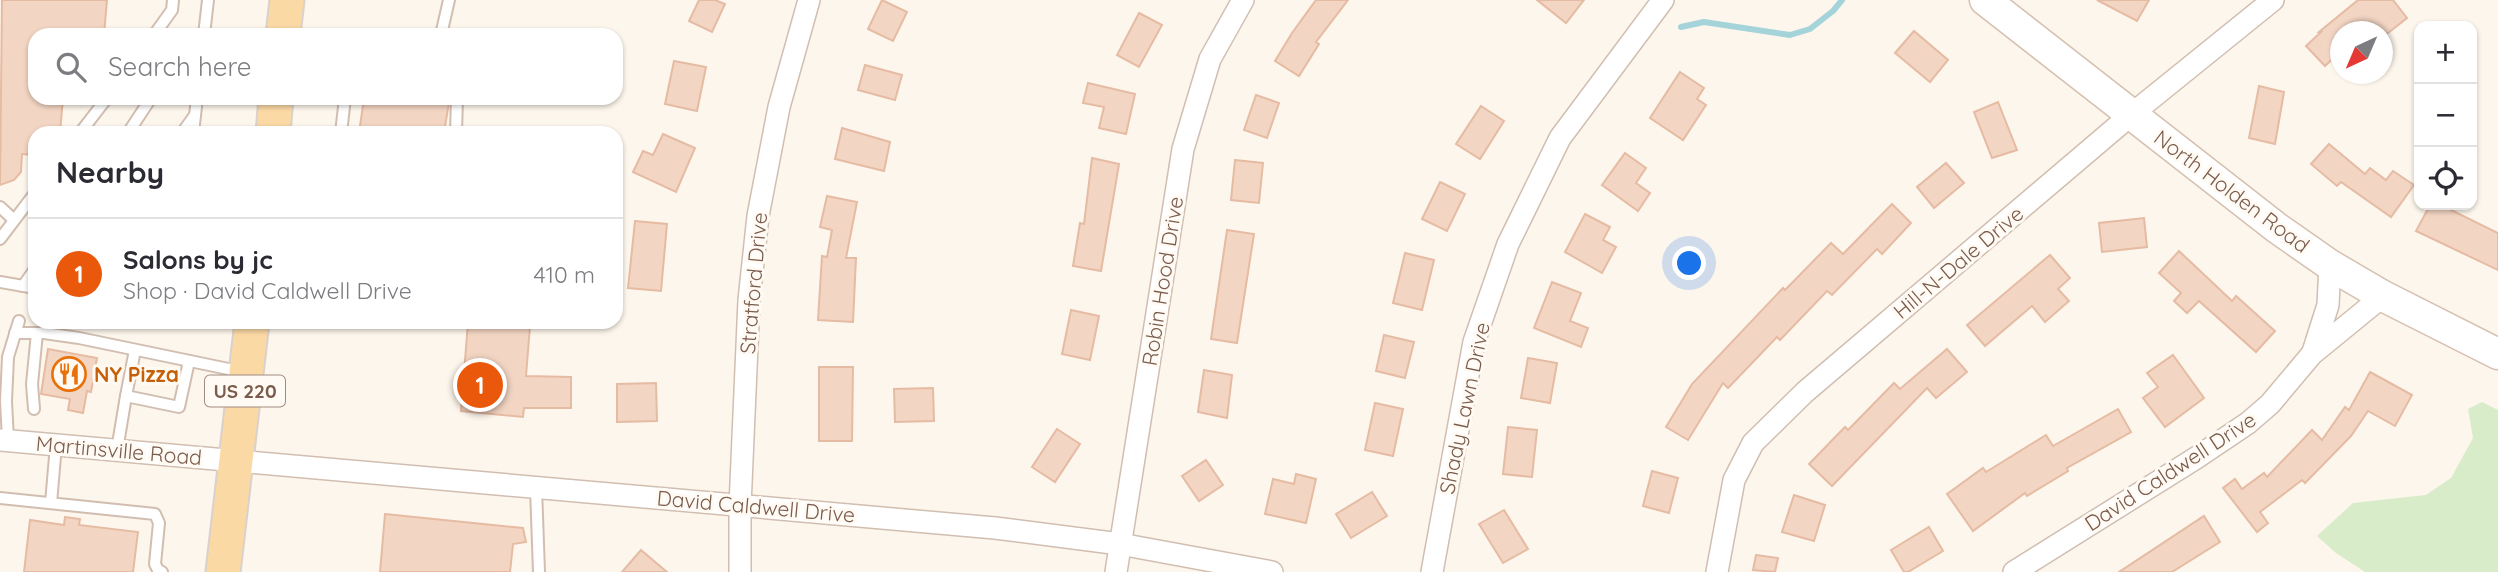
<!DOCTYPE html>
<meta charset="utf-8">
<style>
body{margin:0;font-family:Quicksand,sans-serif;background:#f7f7f7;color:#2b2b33}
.controls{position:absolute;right:21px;top:21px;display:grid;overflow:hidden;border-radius:14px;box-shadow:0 2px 5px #0004}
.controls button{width:63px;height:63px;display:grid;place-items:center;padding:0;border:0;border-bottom:2px solid #e1e1e2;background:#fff;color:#2b2b33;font:35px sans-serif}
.compass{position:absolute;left:2330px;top:21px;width:63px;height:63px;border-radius:50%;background:#fff;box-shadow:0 2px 5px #0004;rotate:224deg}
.you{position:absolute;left:1690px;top:264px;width:24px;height:24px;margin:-18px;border:5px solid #fff;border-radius:50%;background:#1a73e8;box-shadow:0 0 0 10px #1a73e833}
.badge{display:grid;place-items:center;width:46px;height:46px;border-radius:50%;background:#ea580c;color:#fff;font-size:23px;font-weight:700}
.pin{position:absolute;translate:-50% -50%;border:4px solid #fff;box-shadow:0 2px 7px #0006}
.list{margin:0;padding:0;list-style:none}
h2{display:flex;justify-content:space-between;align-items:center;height:91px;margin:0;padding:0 28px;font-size:30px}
h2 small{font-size:23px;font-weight:400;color:#7c7c81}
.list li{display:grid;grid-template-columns:46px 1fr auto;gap:21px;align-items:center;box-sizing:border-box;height:112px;padding:0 28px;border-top:2px solid #e1e1e2}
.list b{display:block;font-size:26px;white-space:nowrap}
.list p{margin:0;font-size:23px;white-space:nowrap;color:#7c7c81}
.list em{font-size:23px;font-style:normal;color:#7c7c81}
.icon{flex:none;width:38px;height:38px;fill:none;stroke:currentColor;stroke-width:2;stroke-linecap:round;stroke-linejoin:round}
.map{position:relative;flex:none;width:2498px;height:572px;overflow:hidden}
.search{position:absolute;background:#fff;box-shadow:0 2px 5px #0004;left:28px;top:28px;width:595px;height:77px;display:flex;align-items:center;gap:18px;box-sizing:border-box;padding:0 24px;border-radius:21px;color:#7c7c81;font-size:26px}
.panel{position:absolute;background:#fff;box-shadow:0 2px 5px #0004;left:28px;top:126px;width:595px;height:203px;border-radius:21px}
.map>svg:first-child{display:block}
</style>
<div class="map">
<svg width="2498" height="572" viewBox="0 0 2498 572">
<rect width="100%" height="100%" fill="#fdf6ec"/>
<polygon fill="#d8ecc9" points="2482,402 2498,410 2498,572 2365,572 2336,553 2317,536 2353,503 2426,495 2451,478 2473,438 2468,409"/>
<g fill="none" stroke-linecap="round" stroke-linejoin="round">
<polyline stroke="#a5d3da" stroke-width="6" points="1681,27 1704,22 1790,35 1810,29 1833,11 1842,0"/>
</g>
<g fill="#f3d5c3" stroke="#e6bba3" stroke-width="2">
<polygon points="2,0 107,0 104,35 35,35 35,98 63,98 60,133 35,133 35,155 22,154 21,172 14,180 0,185"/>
<polygon points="699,0 715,0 725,4 712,32 689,21"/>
<polygon points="882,0 907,12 893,41 868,29"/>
<polygon points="1316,0 1348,0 1316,42 1319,44 1299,76 1275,61 1292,33"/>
<polygon points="1537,0 1584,0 1566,23"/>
<polygon points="2097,0 2149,0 2137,21"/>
<polygon points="2358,0 2393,0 2407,18 2383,37 2383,32 2341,32 2341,51 2325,66 2306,46 2321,32 2319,32"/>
<polygon points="1139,13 1162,25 1139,67 1117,55"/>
<polygon points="1914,31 1948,60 1930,82 1895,53"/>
<polygon points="674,61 706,67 697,111 665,104"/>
<polygon points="865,65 902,75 895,100 858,90"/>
<polygon points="1680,72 1704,88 1697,99 1706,105 1683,140 1650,118"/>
<polygon points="1088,83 1135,94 1126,134 1099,128 1104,107 1083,103"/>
<polygon points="2259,86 2284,92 2275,144 2249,138"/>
<polygon points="1256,95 1279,103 1267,138 1244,130"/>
<polygon points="364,98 419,98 449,102 444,133 359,133"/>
<polygon points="1998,102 2017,150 1992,158 1974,112"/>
<polygon points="1481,106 1504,121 1480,159 1456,144"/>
<polygon points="842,128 890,142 884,171 835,159"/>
<polygon points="663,134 695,148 676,192 633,172 643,151 653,155"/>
<polygon points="2329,144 2365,174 2370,168 2386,180 2393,171 2414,185 2391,217 2341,182 2337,186 2311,164"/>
<polygon points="1625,153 1646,168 1636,183 1650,193 1638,211 1602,185"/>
<polygon points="1092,158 1119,164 1101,271 1073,266 1080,223 1084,224"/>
<polygon points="1235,160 1263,163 1259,203 1231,200"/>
<polygon points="1946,163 1964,183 1934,208 1917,187"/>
<polygon points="1440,182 1465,194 1447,231 1422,219"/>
<polygon points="827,196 857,202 846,258 856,258 853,322 818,320 822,256 827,257 832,230 820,227"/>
<polygon points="1892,204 1911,223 1882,254 1877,249 1832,295 1827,291 1780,340 1777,337 1728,388 1723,383 1688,440 1666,427 1692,384 1783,288 1785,290 1831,243 1843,254"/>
<polygon points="2430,205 2441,205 2498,233 2498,270 2416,231"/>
<polygon points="1585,214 1610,227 1603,240 1616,247 1602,273 1565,252"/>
<polygon points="2144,218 2147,247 2102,252 2099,223"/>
<polygon points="635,221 667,224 661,291 628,288"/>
<polygon points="1227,230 1254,234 1237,343 1211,339"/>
<polygon points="2179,251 2232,301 2236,296 2275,331 2256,352 2199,301 2187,313 2174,301 2181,293 2159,273"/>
<polygon points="1405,253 1434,260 1422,310 1393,303"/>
<polygon points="2050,255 2070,278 2058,289 2069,301 2045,322 2032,306 1985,346 1967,325"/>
<polygon points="1552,282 1581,293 1570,321 1588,328 1581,347 1534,328"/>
<polygon points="1071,310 1099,316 1090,360 1062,354"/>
<polygon points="468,322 502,322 502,325 530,326 526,376 571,377 571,408 524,408 523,417 461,411"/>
<polygon points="1384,335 1414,342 1405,378 1376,371"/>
<polygon points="48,349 97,358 91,392 87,391 83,413 68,410 70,399 41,394"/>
<polygon points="1947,349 1967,372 1936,398 1927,388 1832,486 1809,464 1845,427 1848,430 1894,383 1900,389"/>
<polygon points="2173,355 2204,398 2165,427 2143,398 2158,387 2147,373"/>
<polygon points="1528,358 1557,363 1550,403 1521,398"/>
<polygon points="819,367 853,367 852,441 819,441"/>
<polygon points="1204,370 1232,375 1227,418 1198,412"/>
<polygon points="2370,372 2412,395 2395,426 2368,411 2351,436 2305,483 2302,480 2260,512 2268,523 2257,532 2223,488 2235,479 2242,489 2264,473 2267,477 2312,430 2322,440 2345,407 2349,410"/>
<polygon points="656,383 657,421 617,422 617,384"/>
<polygon points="933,388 934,421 895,422 894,389"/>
<polygon points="1375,403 1403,409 1393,456 1365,450"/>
<polygon points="2118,409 2131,432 2067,468 2068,471 2027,496 2025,493 1973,531 1947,494 1983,468 1986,472 2046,435 2053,446"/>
<polygon points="1508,427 1537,430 1532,477 1503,474"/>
<polygon points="1057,429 1080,444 1055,482 1032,467"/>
<polygon points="1206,460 1223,485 1199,501 1182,476"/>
<polygon points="1652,471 1678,478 1669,513 1643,506"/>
<polygon points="1296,474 1316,479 1306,523 1265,514 1273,479 1294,484"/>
<polygon points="1372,492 1387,516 1351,538 1336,514"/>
<polygon points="1794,495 1825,505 1814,541 1782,532"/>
<polygon points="1504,510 1528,549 1503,563 1479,524"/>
<polygon points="385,514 523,528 526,542 513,544 510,572 380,572"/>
<polygon points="2204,516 2220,542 2172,572 2119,572"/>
<polygon points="65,517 80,519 79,525 138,532 133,572 24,572 30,520 64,525"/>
<polygon points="1929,527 1943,551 1908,572 1904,572 1891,550"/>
<polygon points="641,550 667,572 622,572"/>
<polygon points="1756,555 1778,558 1775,572 1753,570"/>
</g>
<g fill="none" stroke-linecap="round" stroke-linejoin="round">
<g stroke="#d1beb0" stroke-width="14">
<g id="service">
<polyline points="154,35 172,10 173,0"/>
<polyline points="204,35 208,0"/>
<polyline points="441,35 449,0"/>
<polyline points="80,133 107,98"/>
<polyline points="128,133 151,98"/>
<polyline points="182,133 195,115"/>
<polyline points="193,133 197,98"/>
<polyline points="341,133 345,98"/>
<polyline points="456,133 457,98"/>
<polyline points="0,207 14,220"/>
<polyline points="0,239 35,193"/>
<polyline points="0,282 35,288"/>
<polyline points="23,286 35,269"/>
<polyline points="15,333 44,333 79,338 243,372"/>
<polyline points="126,396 135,350"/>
<polyline points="34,409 32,384 37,333"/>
<polyline points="8,440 6,401 8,357 19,321"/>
<polyline points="117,450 126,396 179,407 189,361"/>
<polyline points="536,488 539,572"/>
<polyline points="0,498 155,514 159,523 155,564 158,570 162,572"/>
<polyline points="51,503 56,445"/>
</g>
</g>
<g stroke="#d1beb0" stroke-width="24">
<g id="minor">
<polyline points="2313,352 2328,305 2330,265"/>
<polyline points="0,440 995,528 1120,544 1272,572"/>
<polyline points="740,572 740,506 749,300 758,216 779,107 809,0"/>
<polyline points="1116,572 1183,149 1210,59 1243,0"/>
<polyline points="1432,572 1474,342 1508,244 1560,138 1663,0"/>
<polyline points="1717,572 1734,480 1753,443 1805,392 2132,114 2273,0"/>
<polyline points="2014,572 2196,458 2248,423 2270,404 2312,354 2383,296"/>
</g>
</g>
<g stroke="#d6c0b0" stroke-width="33">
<polyline id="secondary" points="1985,0 2277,228 2330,265 2383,296 2498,354"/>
</g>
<g stroke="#dad1cd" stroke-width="37">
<g id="primary">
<polyline points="283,35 287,0"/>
<polyline points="273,133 276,98"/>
<polyline points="223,572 252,322"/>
</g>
</g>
<use href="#service" stroke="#fff" stroke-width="10"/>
<use href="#minor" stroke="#fff" stroke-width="21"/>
<use href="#secondary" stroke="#fff" stroke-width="30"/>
<use href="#primary" stroke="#fbd9a5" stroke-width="33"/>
</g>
<defs>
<g id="restaurant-ring" transform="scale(1.75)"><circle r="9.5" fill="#fffaf3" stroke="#e8710a" stroke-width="1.5"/><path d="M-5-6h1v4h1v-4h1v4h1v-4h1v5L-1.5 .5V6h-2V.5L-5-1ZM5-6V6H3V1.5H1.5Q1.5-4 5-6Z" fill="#e8710a"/></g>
</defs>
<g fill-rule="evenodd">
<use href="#restaurant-ring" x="69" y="374"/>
</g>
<g text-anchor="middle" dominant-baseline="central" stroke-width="6" stroke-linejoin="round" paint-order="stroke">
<rect fill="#fffaf3" stroke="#a28b7f" stroke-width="2" x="205" y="375.5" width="80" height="31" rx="5"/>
<g font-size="19" font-weight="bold" fill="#7a5c4d">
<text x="245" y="391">US 220</text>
</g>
<g font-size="21" fill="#7a5c4d" stroke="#fffaf3">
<text transform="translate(2232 191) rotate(37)">North Holden Road</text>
<text transform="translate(1958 262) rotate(-40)">Hill-N-Dale Drive</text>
<text transform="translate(1162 281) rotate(-81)">Robin Hood Drive</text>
<text transform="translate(753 283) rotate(-85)">Stratford Drive</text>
<text transform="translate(1464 408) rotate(-78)">Shady Lawn Drive</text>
<text transform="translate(119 450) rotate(5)">Martinsville Road</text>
<text transform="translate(2170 471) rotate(-33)">David Caldwell Drive</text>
<text transform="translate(756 506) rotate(5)">David Caldwell Drive</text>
</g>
<g font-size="21" font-weight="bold" fill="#c56008" stroke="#fffaf3" text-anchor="start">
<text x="94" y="374">NY Pizza</text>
</g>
</g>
</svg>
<div class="controls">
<button>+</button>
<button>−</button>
<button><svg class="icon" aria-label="locate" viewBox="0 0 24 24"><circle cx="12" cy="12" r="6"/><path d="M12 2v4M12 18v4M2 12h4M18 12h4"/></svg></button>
</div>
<svg class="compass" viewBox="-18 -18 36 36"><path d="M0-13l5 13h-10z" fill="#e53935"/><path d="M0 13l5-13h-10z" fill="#7c7c81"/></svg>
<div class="you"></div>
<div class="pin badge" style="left:480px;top:385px">1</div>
<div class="search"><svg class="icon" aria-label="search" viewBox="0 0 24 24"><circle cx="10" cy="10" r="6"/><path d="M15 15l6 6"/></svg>Search here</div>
<section class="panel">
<h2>Nearby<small></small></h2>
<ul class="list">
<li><span class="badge">1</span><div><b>Salons by jc</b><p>Shop · David Caldwell Drive</p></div><em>410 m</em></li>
</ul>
</section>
</div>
